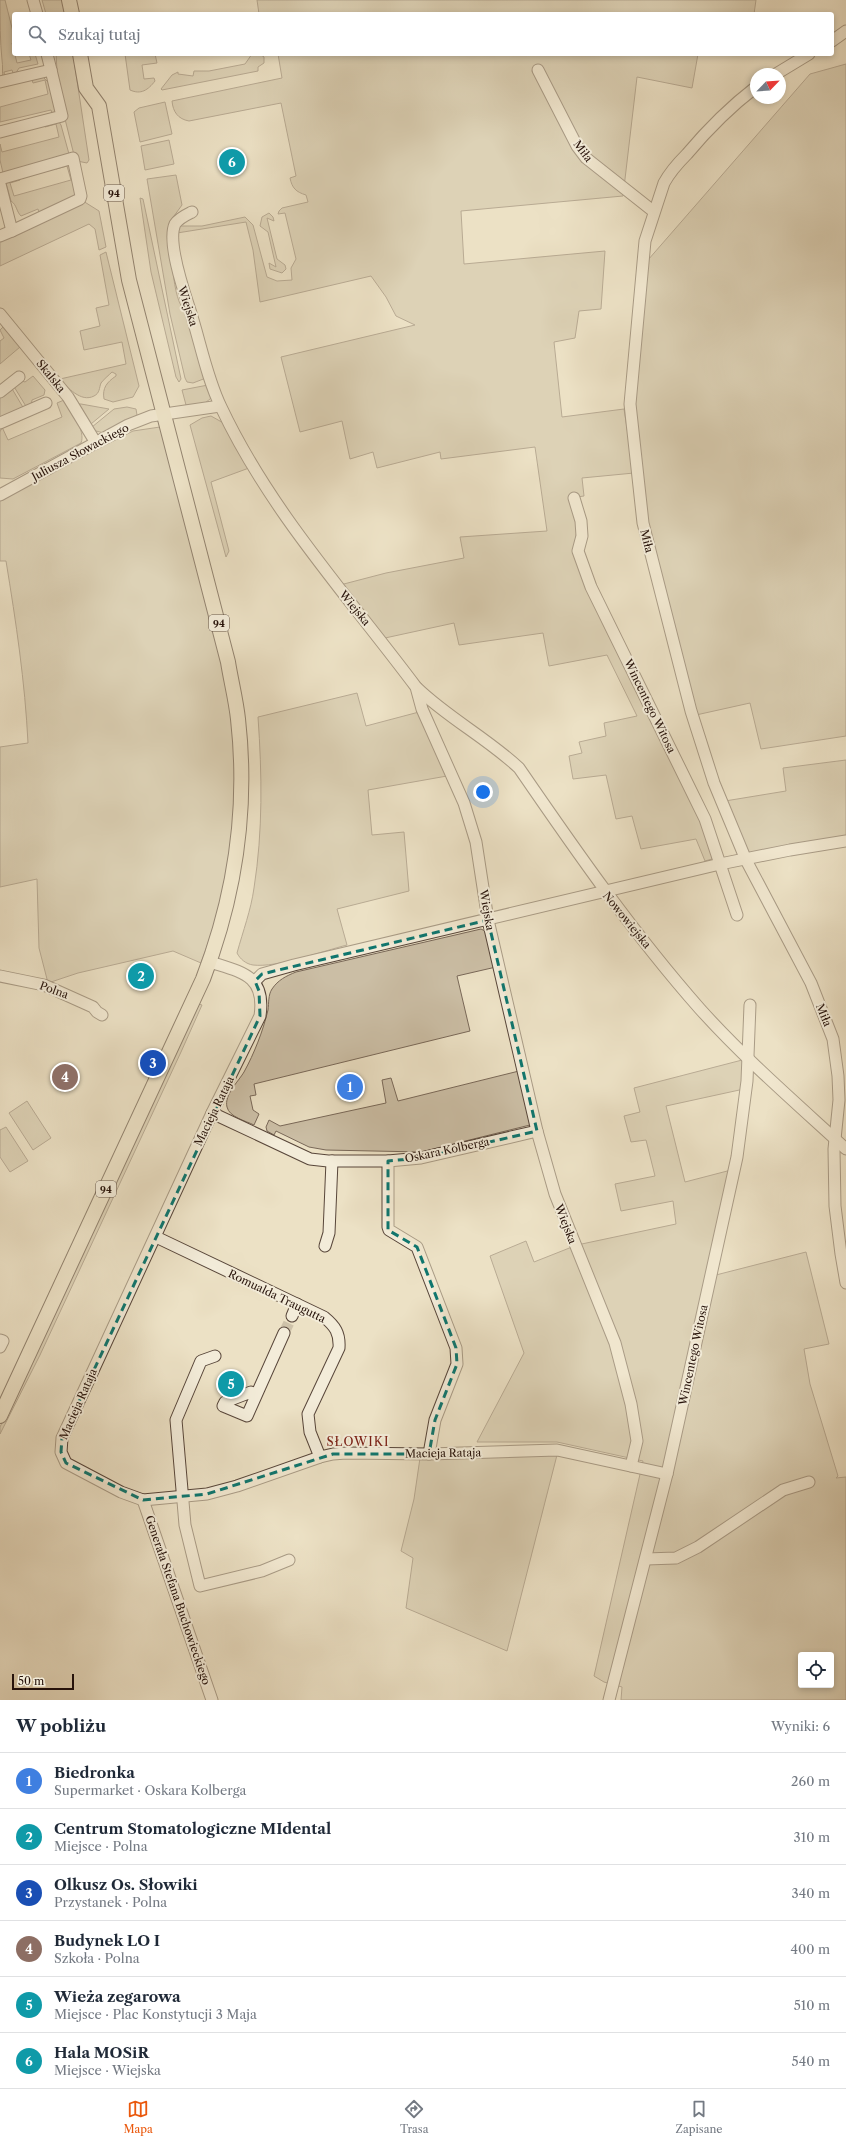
<!DOCTYPE html>
<html lang="pl">
<meta charset="utf-8">
<style>
body{margin:0;font-family:"Libre Caslon Text",serif;background:#f2f2f3;color:#1f2937}
.controls{position:absolute;right:12px;bottom:12px;display:grid;overflow:hidden;border-radius:4px;box-shadow:0 2px 6px #0003}
.controls button{width:36px;height:36px;display:grid;place-items:center;padding:0;border:0;border-bottom:1px solid #e0e1e3;background:#fff;color:#1f2937;font:20px sans-serif}
.compass{position:absolute;left:750px;top:68px;width:36px;height:36px;border-radius:50%;background:#fff;box-shadow:0 2px 6px #0003;rotate:65deg}
.scale{position:absolute;left:12px;bottom:10px;width:62px;box-sizing:border-box;padding-left:4px;border:2px solid #27130b;border-top:0;font-size:11px;line-height:14px;white-space:nowrap;color:#27130b;-webkit-text-stroke:3px #f3ecd9;paint-order:stroke}
.you{position:absolute;left:483px;top:792px;width:14px;height:14px;margin:-10px;border:3px solid #fff;border-radius:50%;background:#1a73e8;box-shadow:0 0 0 6px #1a73e833}
.badge{display:grid;place-items:center;width:26px;height:26px;border-radius:50%;background:#ea580c;color:#fff;font-size:13px;font-weight:700}
.pin{position:absolute;translate:-50% -50%;border:2px solid #fff;box-shadow:0 1px 4px #0006}
.list{margin:0;padding:0;list-style:none}
h2{display:flex;justify-content:space-between;align-items:center;height:52px;margin:0;padding:0 16px;font-size:17px}
h2 small{font-size:13px;font-weight:400;color:#747a83}
.list li{display:grid;grid-template-columns:26px 1fr auto;gap:12px;align-items:center;box-sizing:border-box;height:56px;padding:0 16px;border-top:1px solid #e0e1e3}
.list b{display:block;font-size:15px;white-space:nowrap}
.list p{margin:0;font-size:13px;white-space:nowrap;color:#747a83}
.list em{font-size:13px;font-style:normal;color:#747a83}
.icon{flex:none;width:22px;height:22px;fill:none;stroke:currentColor;stroke-width:2;stroke-linecap:round;stroke-linejoin:round}
.map{position:relative;flex:none;width:846px;height:1700px;overflow:hidden}
.search{position:absolute;background:#fff;box-shadow:0 2px 6px #0003;left:12px;right:12px;top:12px;height:44px;display:flex;align-items:center;gap:10px;box-sizing:border-box;padding:0 14px;border-radius:4px;color:#747a83;font-size:15px}
.sheet{height:388px;background:#fff}
nav{display:flex;justify-content:space-around;align-items:center;box-sizing:border-box;height:56px;border-top:1px solid #e0e1e3;background:#fff;font-size:11px;color:#747a83}
nav a{display:grid;justify-items:center;gap:2px}
nav .on{color:#ea580c}
.map>svg:first-child{display:block}
</style>
<div class="map">
<svg width="846" height="1700" viewBox="0 0 846 1700">
<rect width="100%" height="100%" fill="#ece1c5"/>
<filter id="stains"><feTurbulence type="fractalNoise" baseFrequency=".005" numOctaves="4"/><feColorMatrix values="0 0 0 0 .2 0 0 0 0 .09 0 0 0 0 .02 0 0 0 .5 -.17"/></filter>
<radialGradient id="worn" r=".72"><stop offset=".6" stop-color="#630" stop-opacity="0"/><stop offset="1" stop-color="#630" stop-opacity=".3"/></radialGradient>
<g fill="#cbbea5" stroke="#796858" fill-rule="evenodd">
<path d="M0,0H5L14,36V42L12,43L17,63L31,60L29,54H35L38,64L19,68L14,76L12,70L4,72L5,78H3C2,72 3,66 2,60C0,41 0,20 0,0Z"/>
<polygon points="42,0 64,0 66,14 46,14"/>
<polygon points="257,0 756,0 754,14 259,14"/>
<polygon points="56,54 73,54 89,160 87,163 77,161 75,159 53,71 57,70"/>
<path d="M125,54H155L157,63L142,65L144,79L154,78L155,81C148,90 141,95 130,90Z"/>
<polygon points="252,54 260,54 264,57 264,63 258,67 258,71 162,90 161,89 172,75 178,72 178,74 193,76 194,71 209,71 245,64"/>
<path d="M278,54H698L692,88L637,77L623,196L461,211L464,264L605,251L601,309L579,311L575,338L554,342L562,417L624,409L634,473L582,478L584,496L570,498C572,505 576,513 577,520C579,533 572,543 575,555L691,796L713,852L712,859L705,861L696,839L641,849L632,816L616,819L606,775L573,779L569,756L582,753L579,742L606,736L604,723L637,716L607,655L549,666L543,633L459,645L454,623L385,638L340,585L386,573L464,558L460,537L547,531L535,447L441,459L440,452L377,468L373,452L350,459L342,421L300,432L281,357L415,325L396,316L386,297L371,276L260,302L253,250L246,222L177,233L180,226H202L245,217L253,225L267,277L277,281L292,280L291,268L296,259L285,213L278,214L279,211L282,208L308,202L306,195C296,192 292,188 290,178L296,176L281,103L189,121C178,119 173,112 172,101L282,78Z"/>
<polygon points="846,64 846,736 761,749 750,703 696,715 647,525 634,405 641,268 810,74"/>
<polygon points="43,77 50,84 57,110 53,117 51,110 0,122 0,107 48,94 45,80 33,83 32,80"/>
<polygon points="165,102 172,134 140,142 134,112 139,108"/>
<polygon points="59,122 61,125 69,154 3,173 0,160 0,144 2,152 59,137 56,124 45,127 45,125"/>
<polygon points="169,140 174,164 145,170 141,146"/>
<path d="M69,163L77,195L39,213L38,209L21,216C16,211 17,205 11,201L6,183L20,178V180L10,183L14,196L71,180L67,166L56,169L55,167Z"/>
<path d="M176,175L182,205L174,216L171,223C172,243 170,301 187,313L206,378L193,383L187,382L185,378L170,314L147,179Z"/>
<polygon points="140,198 143,199 181,379 179,382 176,377 151,272"/>
<polygon points="83,201 99,211 106,247 99,250 95,229 89,224 0,266 0,240"/>
<polygon points="269,213 273,217 274,221 267,218 277,259 285,265 286,269 282,273 270,269 269,263 276,267 268,232 260,226 262,217"/>
<path d="M106,252L139,386L133,397L113,402L104,399C102,388 107,382 116,376V374L112,372C109,375 103,380 101,383C99,388 100,393 94,396C81,403 67,387 60,379L126,364L122,342L84,350L80,331L100,326L96,308L109,305L100,255Z"/>
<polygon points="3,327 20,347 0,364 0,341 4,338 0,330"/>
<polygon points="33,376 45,390 44,395 32,400 31,406 27,408 13,385 20,380 25,382"/>
<path d="M208,385L211,398C204,405 196,408 186,405L182,390Z"/>
<polygon points="11,387 24,409 0,420 0,396"/>
<path d="M64,400C71,410 86,431 81,443L13,479L0,478V432L2,427L8,440L62,417L57,403Z"/>
<polygon points="79,404 81,404 109,409 91,424"/>
<polygon points="127,407 136,409 137,415 133,418 104,433 96,431 92,427 114,409"/>
<polygon points="211,416 227,425 249,468 211,482 229,551 226,557 190,425 202,418"/>
<path d="M160,427L224,661L238,775L234,844L221,907L201,963L173,951L78,973L48,983L39,948L37,879L0,887V747L28,743C25,682 16,622 6,561H0V499L133,431Z"/>
<path d="M357,693L366,726L419,712L447,776L368,790L372,835L404,832L409,891L337,909L347,945C323,951 277,968 253,965C246,964 240,959 237,953C243,931 251,910 254,888C263,831 262,774 258,717Z"/>
<polygon points="846,760 846,842 750,860 725,801 786,791 783,768"/>
<path d="M481,929L487,932L496,967L457,976L470,1031L254,1084L256,1095L250,1096L253,1110L259,1114L254,1125C246,1121 229,1117 227,1107C224,1095 238,1082 244,1072C254,1054 263,1031 268,1010C269,1003 268,995 272,989C278,980 286,976 296,972Z"/>
<polygon points="199,1004 202,1005 181,1052 40,1355 0,1434 0,1427"/>
<path d="M746,1059L744,1089L666,1106L685,1182L735,1169L712,1276L806,1252L829,1344L804,1349L810,1384L838,1476L836,1478L846,1477V1700H621L622,1687L604,1682L594,1676L643,1461L557,1442H477L524,1353L490,1256L526,1241L534,1262L577,1245L676,1224L673,1201L621,1211L615,1184L655,1176L646,1140L631,1142L624,1116L640,1112L634,1088ZM801,1655H831V1685H801Z"/>
<polygon points="519,1071 534,1124 421,1152 326,1150 309,1147 276,1131 274,1135 267,1131 266,1127 269,1120 280,1126 386,1103 382,1080 391,1078 398,1101"/>
<polygon points="27,1101 51,1138 33,1150 9,1113"/>
<polygon points="6,1127 28,1161 10,1172 0,1157 0,1130"/>
<polygon points="557,1455 507,1651 406,1608 413,1558 401,1551 414,1499 420,1458"/>
</g>
<g fill="none" stroke-linecap="round" stroke-linejoin="round">
<polyline stroke="#cec2a9" stroke-width="11" stroke-dasharray="11 5.5" stroke-linecap="butt" points="284,1333 292,1316"/>
<g stroke="#58463a" stroke-width="13">
<g id="minor">
<polyline points="33,0 37,14"/>
<polyline points="832,41 846,31"/>
<polyline points="538,70 577,146 586,158 653,211"/>
<polyline points="776,74 809,54"/>
<polyline points="0,82 51,70 47,54"/>
<path d="M756,87C730,107 708,129 687,154C678,163 670,172 664,183L645,241L630,404L643,523L691,711L714,783L746,860L811,983L833,1039L838,1076L839,1100L834,1149L835,1206L841,1254L846,1283"/>
<polyline points="0,132 62,116 51,70"/>
<polyline points="0,179 73,158 81,196 80,199 12,231 0,184"/>
<path d="M192,212C186,215 179,218 175,224C167,241 183,289 189,307C200,340 206,376 221,407C270,511 348,596 416,687L422,709L464,803L476,842L488,920L537,1131L555,1194L615,1343L631,1404L637,1441L631,1466"/>
<polyline points="0,236 12,231"/>
<polyline points="0,314 68,397 96,443"/>
<polyline points="0,392 19,377"/>
<polyline points="0,423 46,403"/>
<polyline points="0,495 128,425 151,416 220,406"/>
<polyline points="574,498 581,521 582,536 578,551 591,587 705,819 737,915"/>
<path d="M417,688C448,718 487,738 519,768C576,851 633,933 700,1009C745,1059 796,1103 846,1149"/>
<path d="M210,962C241,972 266,975 260,1016L212,1113L62,1438L61,1452L66,1463L121,1492L143,1500L207,1494L237,1486L320,1457L333,1454L346,1453L429,1454L557,1450L667,1474"/>
<polyline points="0,976 44,985 93,1007 97,1012 102,1015"/>
<polyline points="255,981 262,974 294,965 720,864 790,850 846,841"/>
<polyline points="212,1113 310,1159 328,1161 388,1161 421,1158 537,1131"/>
<polyline points="388,1161 388,1227 389,1230 417,1247 456,1348 457,1364 435,1420 429,1454"/>
<path d="M156,1237L324,1317C335,1326 340,1333 339,1348L308,1414L310,1432L320,1457"/>
<polyline points="325,1246 329,1233 332,1161"/>
<polyline points="292,1316 297,1304"/>
<polyline points="0,1340 3,1341 0,1347"/>
<polyline points="215,1356 201,1361 176,1420 185,1525 200,1586 262,1571 289,1560"/>
<polyline points="256,1394 251,1392 225,1402 223,1406 247,1416 284,1333"/>
<polyline points="143,1500 212,1700"/>
<polyline points="646,1559 676,1558 698,1547 783,1490 809,1482"/>
<polyline points="609,1700 667,1474 737,1157 747,1081 750,1005"/>
</g>
</g>
<g stroke="#27130b" stroke-width="16">
<g id="major">
<polyline points="69,0 72,14"/>
<path d="M0,1416L203,979C235,896 248,808 238,719C236,700 231,681 228,662L129,280L99,106L86,88L80,54"/>
</g>
</g>
<use href="#minor" stroke="#f3ecd9" stroke-width="11"/>
<use href="#major" stroke="#ece1c5" stroke-width="14"/>
</g>
<path d="M0 0H846V1700H0ZM488,920L537,1131L421,1158L388,1161V1230L417,1247L456,1348L457,1364L435,1420L429,1454H333L207,1494L143,1500L66,1463L61,1452L62,1438L260,1016L259,991L255,981L262,974Z" fill="#ece1c5" fill-opacity=".55" fill-rule="evenodd"/>
<path fill="none" stroke="#0f766e" stroke-width="3" stroke-dasharray="8 5" stroke-linejoin="round" d="M488,920L537,1131L421,1158L388,1161V1230L417,1247L456,1348L457,1364L435,1420L429,1454H333L207,1494L143,1500L66,1463L61,1452L62,1438L260,1016L259,991L255,981L262,974Z"/>
<g text-anchor="middle" dominant-baseline="central" stroke-width="4" stroke-linejoin="round" paint-order="stroke">
<g fill="#f3ecd9" stroke="#645449" stroke-width="1">
<rect x="104" y="185" width="20" height="16" rx="3"/>
<rect x="209" y="615" width="20" height="16" rx="3"/>
<rect x="96" y="1181" width="20" height="16" rx="3"/>
</g>
<g font-size="10" font-weight="bold" fill="#27130b">
<text x="114" y="193">94</text>
<text x="219" y="623">94</text>
<text x="106" y="1189">94</text>
</g>
<g font-size="11" fill="#27130b" stroke="#f3ecd9">
<text transform="translate(583 151) rotate(53)">Miła</text>
<text transform="translate(188 306) rotate(72)">Wiejska</text>
<text transform="translate(51 376) rotate(51)">Skalska</text>
<text transform="translate(80 452) rotate(-28)">Juliusza Słowackiego</text>
<text transform="translate(647 541) rotate(76)">Miła</text>
<text transform="translate(355 608) rotate(51)">Wiejska</text>
<text transform="translate(650 706) rotate(64)">Wincentego Witosa</text>
<text transform="translate(487 910) rotate(80)">Wiejska</text>
<text transform="translate(627 920) rotate(51)">Nowowiejska</text>
<text transform="translate(54 990) rotate(20)">Polna</text>
<text transform="translate(824 1015) rotate(68)">Miła</text>
<text transform="translate(214 1111) rotate(-64)">Macieja Rataja</text>
<text transform="translate(447 1150) rotate(-12)">Oskara Kolberga</text>
<text transform="translate(566 1224) rotate(69)">Wiejska</text>
<text transform="translate(277 1296) rotate(26)">Romualda Traugutta</text>
<text transform="translate(693 1355) rotate(-78)">Wincentego Witosa</text>
<text transform="translate(78 1404) rotate(-66)">Macieja Rataja</text>
<text transform="translate(443 1453) rotate(-1)">Macieja Rataja</text>
<text transform="translate(178 1600) rotate(71)">Generała Stefana Buchowieckiego</text>
</g>
<g font-size="12" letter-spacing="1" fill="#7a1f14" stroke="#f3ecd9">
<text x="358" y="1441">SŁOWIKI</text>
</g>
</g>
<rect width="100%" height="100%" filter="url(#stains)"/>
<rect width="100%" height="100%" fill="url(#worn)"/>
</svg>
<div class="controls">
<button><svg class="icon" aria-label="locate" viewBox="0 0 24 24"><circle cx="12" cy="12" r="6"/><path d="M12 2v4M12 18v4M2 12h4M18 12h4"/></svg></button>
</div>
<svg class="compass" viewBox="-18 -18 36 36"><path d="M0-13l5 13h-10z" fill="#e53935"/><path d="M0 13l5-13h-10z" fill="#747a83"/></svg>
<div class="scale">50 m</div>
<div class="you"></div>
<div class="pin badge" style="left:350px;top:1087px;background:#3f7fe0">1</div>
<div class="pin badge" style="left:141px;top:976px;background:#0f9aa8">2</div>
<div class="pin badge" style="left:153px;top:1063px;background:#1a4fb4">3</div>
<div class="pin badge" style="left:65px;top:1077px;background:#8d6e63">4</div>
<div class="pin badge" style="left:231px;top:1384px;background:#0f9aa8">5</div>
<div class="pin badge" style="left:232px;top:162px;background:#0f9aa8">6</div>
<div class="search"><svg class="icon" aria-label="search" viewBox="0 0 24 24"><circle cx="10" cy="10" r="6"/><path d="M15 15l6 6"/></svg>Szukaj tutaj</div>
</div>
<section class="sheet">
<h2>W pobliżu<small>Wyniki: 6</small></h2>
<ul class="list">
<li><span class="badge" style="background:#3f7fe0">1</span><div><b>Biedronka</b><p>Supermarket · Oskara Kolberga</p></div><em>260 m</em></li>
<li><span class="badge" style="background:#0f9aa8">2</span><div><b>Centrum Stomatologiczne MIdental</b><p>Miejsce · Polna</p></div><em>310 m</em></li>
<li><span class="badge" style="background:#1a4fb4">3</span><div><b>Olkusz Os. Słowiki</b><p>Przystanek · Polna</p></div><em>340 m</em></li>
<li><span class="badge" style="background:#8d6e63">4</span><div><b>Budynek LO I</b><p>Szkoła · Polna</p></div><em>400 m</em></li>
<li><span class="badge" style="background:#0f9aa8">5</span><div><b>Wieża zegarowa</b><p>Miejsce · Plac Konstytucji 3 Maja</p></div><em>510 m</em></li>
<li><span class="badge" style="background:#0f9aa8">6</span><div><b>Hala MOSiR</b><p>Miejsce · Wiejska</p></div><em>540 m</em></li>
</ul>
</section>
<nav>
<a class="on"><svg class="icon" aria-label="map" viewBox="0 0 24 24"><path d="M3 6l6-2 6 2 6-2v14l-6 2-6-2-6 2zM9 4v14M15 6v14"/></svg>Mapa</a>
<a><svg class="icon" aria-label="directions" viewBox="0 0 24 24"><path d="M12 3l9 9-9 9-9-9zM9 14v-3h6M13 9l2 2-2 2"/></svg>Trasa</a>
<a><svg class="icon" aria-label="saved" viewBox="0 0 24 24"><path d="M7 4h10v16l-5-4-5 4z"/></svg>Zapisane</a>
</nav>
